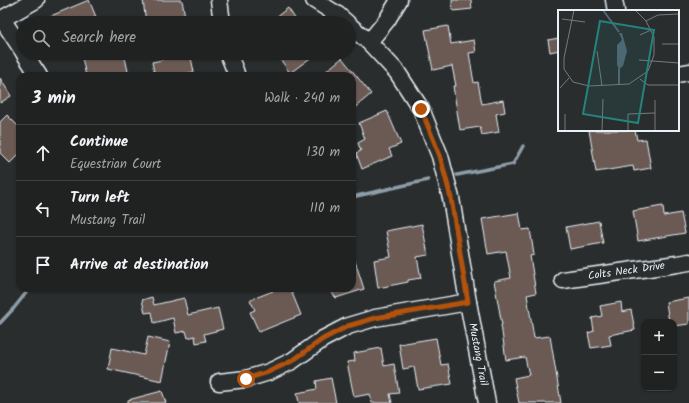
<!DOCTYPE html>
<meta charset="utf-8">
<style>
body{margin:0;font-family:Kalam,sans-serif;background:#2d2f2f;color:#f1f3f6}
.controls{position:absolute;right:12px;bottom:12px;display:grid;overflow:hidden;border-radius:8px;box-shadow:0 1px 3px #0004}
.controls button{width:36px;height:36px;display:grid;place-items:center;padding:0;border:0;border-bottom:1px solid #3d3f40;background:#202222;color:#f1f3f6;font:20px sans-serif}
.stop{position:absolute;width:12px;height:12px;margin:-9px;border:3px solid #b45309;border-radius:50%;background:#fff}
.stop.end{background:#b45309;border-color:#fff;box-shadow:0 1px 4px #0008}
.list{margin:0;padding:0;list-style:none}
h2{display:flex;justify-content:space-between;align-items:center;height:52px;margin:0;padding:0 16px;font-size:17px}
h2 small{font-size:13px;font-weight:400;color:#a2a4a5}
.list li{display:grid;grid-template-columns:26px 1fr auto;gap:12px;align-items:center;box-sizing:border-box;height:56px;padding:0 16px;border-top:1px solid #3d3f40}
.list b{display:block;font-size:15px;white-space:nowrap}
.list p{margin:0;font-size:13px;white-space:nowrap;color:#a2a4a5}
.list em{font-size:13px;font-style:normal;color:#a2a4a5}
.icon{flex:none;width:22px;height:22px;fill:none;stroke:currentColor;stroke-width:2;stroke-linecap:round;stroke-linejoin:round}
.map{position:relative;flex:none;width:689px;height:403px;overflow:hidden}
.search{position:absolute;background:#202222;box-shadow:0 1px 3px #0004;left:16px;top:16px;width:340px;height:44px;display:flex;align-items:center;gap:10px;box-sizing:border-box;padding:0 14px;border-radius:22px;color:#a2a4a5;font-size:15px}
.panel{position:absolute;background:#202222;box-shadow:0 1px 3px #0004;left:16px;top:72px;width:340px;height:220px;border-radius:12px}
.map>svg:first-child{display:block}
</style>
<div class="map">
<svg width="689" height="403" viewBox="0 0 689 403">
<rect width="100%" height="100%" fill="#2a2d2e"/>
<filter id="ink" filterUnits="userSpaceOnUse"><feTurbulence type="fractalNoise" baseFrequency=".025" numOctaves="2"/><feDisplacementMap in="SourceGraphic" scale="8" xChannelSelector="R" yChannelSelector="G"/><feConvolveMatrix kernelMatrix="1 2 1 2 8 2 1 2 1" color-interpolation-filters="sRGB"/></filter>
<g filter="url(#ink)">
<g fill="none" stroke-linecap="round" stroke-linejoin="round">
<g stroke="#8e9ea9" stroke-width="3.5">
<polyline points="457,175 513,164 523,146"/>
<polyline points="352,197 428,180"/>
<polyline points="0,323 14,308 30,288"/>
</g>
</g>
<g fill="#6b5a53" stroke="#e8f1f8">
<polygon points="89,0 96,17 82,23 34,23"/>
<polygon points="143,0 182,0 185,17 173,19 173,23 146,23"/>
<polygon points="452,0 471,0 472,9 453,11"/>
<polygon points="288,8 298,23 268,23"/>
<polygon points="448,26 451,44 474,40 476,52 469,53 474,83 478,82 482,104 503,100 505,112 496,114 499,132 482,135 480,127 460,130 453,86 456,86 452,66 433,70 425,30"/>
<polygon points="559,38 559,50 550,52 548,40"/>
<polygon points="81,53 124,53 129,76 86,76"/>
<polygon points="161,53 190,53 194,72 174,76 155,76 152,62 162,60"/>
<polygon points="276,53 317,53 290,73"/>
<polygon points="342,58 371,94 352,110 352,76 320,76"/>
<polygon points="0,78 11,96 0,103"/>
<polygon points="387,111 401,144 389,149 392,156 362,169 356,153 361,151 358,143 365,139 359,123"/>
<polygon points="7,115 20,128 20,153 10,163 0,153 0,122"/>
<polygon points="589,130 635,130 637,140 646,139 651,168 634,171 633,166 596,172"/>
<polygon points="663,206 664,216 681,213 685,233 638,241 633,211"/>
<polygon points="519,213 522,230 530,229 534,255 530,256 536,293 527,295 534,338 550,336 561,403 519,403 514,378 529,375 525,357 506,360 501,325 502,325 494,281 511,278 506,251 488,254 482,219"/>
<polygon points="599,221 603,243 570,249 566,227"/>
<polygon points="422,224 428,255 417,257 421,278 408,280 408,282 378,288 374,260 391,257 386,231"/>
<polygon points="352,258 354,258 364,289 336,298 328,288 352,288"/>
<polygon points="272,288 290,288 301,315 259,332 250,312 255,310 250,300 273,291"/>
<polygon points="152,297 154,305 184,298 188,315 218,308 223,329 204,334 206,341 196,343 195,336 188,338 186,331 176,333 173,318 154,323 152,312 145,313 142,300"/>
<polygon points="689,298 689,324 674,326 674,322 669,322 666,302"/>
<polygon points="621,302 622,312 631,310 635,330 609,335 611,345 591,348 588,333 594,331 592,318 602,316 600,306"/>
<polygon points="148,337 170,342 162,381 108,369 112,348 144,355"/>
<polygon points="436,338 441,365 448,364 452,384 418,389 414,367 403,369 399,344"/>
<polygon points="381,348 384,366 394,364 399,393 390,394 392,403 372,403 370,394 354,397 347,362 355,361 354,353"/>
<polygon points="331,378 336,403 299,403 297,393 317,389 316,381"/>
<polygon points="162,391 166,403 128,403 128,400"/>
</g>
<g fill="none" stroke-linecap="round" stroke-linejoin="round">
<g stroke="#e8f1f8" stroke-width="19">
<g id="minor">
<polyline points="219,0 222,23"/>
<polyline points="314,0 338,15 347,23"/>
<polyline points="614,0 616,11"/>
<polyline points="2,19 23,51"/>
<polyline points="0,20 36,0"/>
<path id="s1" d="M349,25L369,42L397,72L421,109L440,156L451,198L468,302L487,403"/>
<polyline points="369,42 387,20 399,0"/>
<polyline points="24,53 39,76"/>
<polyline points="228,53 236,73"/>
<polyline points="678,74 689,72"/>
<path id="s2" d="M563,280L677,264L689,262"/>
<polyline points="219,382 246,379 269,372 292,361 323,339 348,326 375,318 468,302"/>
</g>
</g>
<use href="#minor" stroke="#2a2d2e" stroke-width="16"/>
</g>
</g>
<g fill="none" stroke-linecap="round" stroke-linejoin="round" filter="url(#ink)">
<polyline stroke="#b45309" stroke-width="5" points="246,379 268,372 292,361 323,339 348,326 375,318 468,302 451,198 440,156 421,109"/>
</g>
<g text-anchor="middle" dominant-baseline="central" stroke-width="3" stroke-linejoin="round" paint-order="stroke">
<g font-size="11" fill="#e8f1f8" stroke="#2a2d2e">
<text stroke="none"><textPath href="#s2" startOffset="64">Colts Neck Drive</textPath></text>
<text stroke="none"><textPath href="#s1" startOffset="364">Mustang Trail</textPath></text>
</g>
</g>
<g transform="translate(558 10)">
<rect width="121" height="121" fill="#2a2d2e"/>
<path d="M61,23H64L69,41L65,56L61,59L59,55V35L64,30Z" fill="#526675"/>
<path fill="none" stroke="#526675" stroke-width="2" d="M45,0L61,22M61,58V74"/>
<path fill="none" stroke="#767b7f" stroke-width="1" d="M16,0L6,48V59L15,72L31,76L71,74L90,61L96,45V27L88,11L77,0M4,9L27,12M88,11L100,5L121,4M82,25L93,20M104,34H121M39,41L44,76M81,50L121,53M82,69L90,75H121M2,78L11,68M7,104V121M44,121L45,89M70,121V104L97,103M97,121V90"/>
<path fill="#25827c" fill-opacity="0.15" stroke="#25827c" stroke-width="2" d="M42,11L96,20L80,113L25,104Z"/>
<rect width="121" height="121" fill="none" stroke="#e8f1f8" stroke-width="2"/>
</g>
</svg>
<div class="controls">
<button>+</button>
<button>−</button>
</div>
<div class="stop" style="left:246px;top:379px"></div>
<div class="stop end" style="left:421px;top:109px"></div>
<div class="search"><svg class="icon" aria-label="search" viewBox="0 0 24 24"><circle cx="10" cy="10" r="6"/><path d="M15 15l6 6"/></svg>Search here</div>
<section class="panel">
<h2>3 min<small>Walk · 240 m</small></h2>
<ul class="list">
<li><svg class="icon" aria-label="ahead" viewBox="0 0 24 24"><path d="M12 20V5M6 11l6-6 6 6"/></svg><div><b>Continue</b><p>Equestrian Court</p></div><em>130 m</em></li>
<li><svg class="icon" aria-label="left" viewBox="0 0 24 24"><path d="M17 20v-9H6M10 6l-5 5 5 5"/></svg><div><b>Turn left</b><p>Mustang Trail</p></div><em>110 m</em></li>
<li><svg class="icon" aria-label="arrive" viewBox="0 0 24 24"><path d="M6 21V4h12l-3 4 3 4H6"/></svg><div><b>Arrive at destination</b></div></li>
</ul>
</section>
</div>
